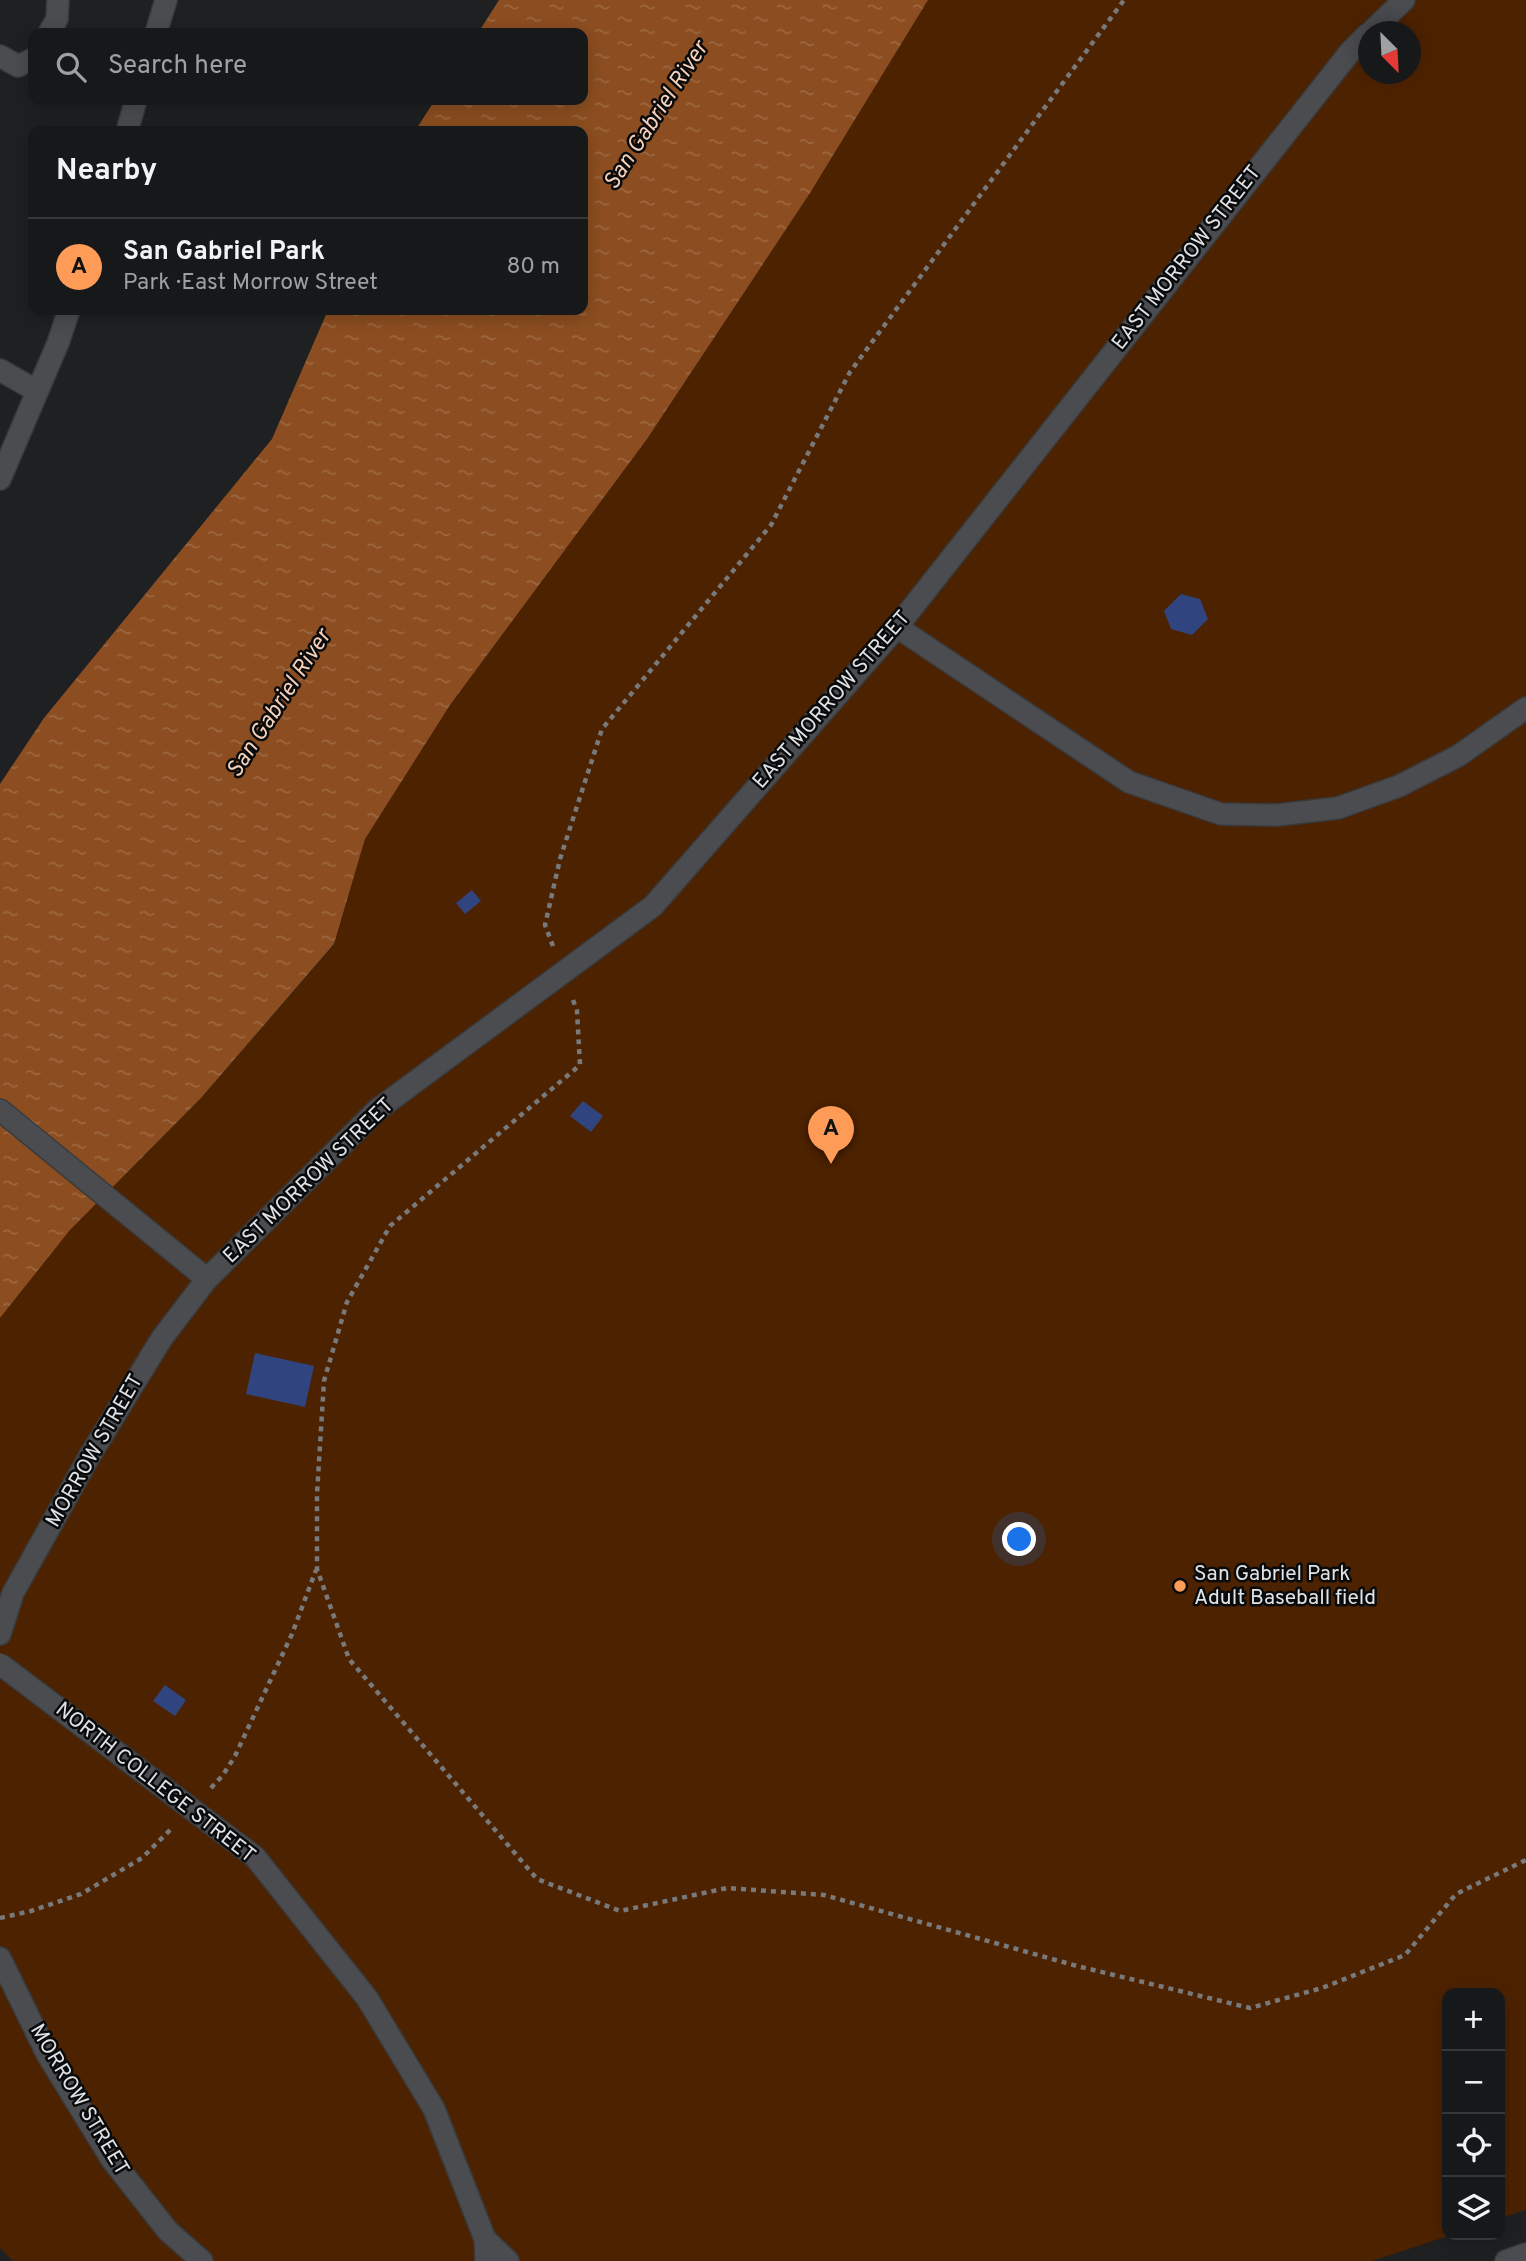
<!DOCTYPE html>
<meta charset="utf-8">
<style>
body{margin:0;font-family:Overpass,sans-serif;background:#202123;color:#f1f3f6}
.controls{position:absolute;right:21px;bottom:21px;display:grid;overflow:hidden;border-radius:14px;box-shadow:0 4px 18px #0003}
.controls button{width:63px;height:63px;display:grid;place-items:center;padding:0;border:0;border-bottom:2px solid #363739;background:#17181a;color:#f1f3f6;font:35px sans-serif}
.compass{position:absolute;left:1358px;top:21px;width:63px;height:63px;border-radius:50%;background:#17181a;box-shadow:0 4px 18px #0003;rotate:156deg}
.you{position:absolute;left:1020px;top:1540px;width:24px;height:24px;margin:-18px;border:5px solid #fff;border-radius:50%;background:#1a73e8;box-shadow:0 0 0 10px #1a73e833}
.badge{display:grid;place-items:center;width:46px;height:46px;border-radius:50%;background:#fe9c57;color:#111;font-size:23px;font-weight:700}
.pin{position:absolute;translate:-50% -58px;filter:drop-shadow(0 2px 4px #0008)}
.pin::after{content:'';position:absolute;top:37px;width:24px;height:21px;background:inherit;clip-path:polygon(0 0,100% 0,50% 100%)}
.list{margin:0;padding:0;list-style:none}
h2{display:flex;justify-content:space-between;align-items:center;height:91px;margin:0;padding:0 28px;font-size:30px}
h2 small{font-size:23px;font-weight:400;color:#9ea0a2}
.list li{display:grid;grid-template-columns:46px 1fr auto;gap:21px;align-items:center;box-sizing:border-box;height:98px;padding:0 28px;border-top:2px solid #363739}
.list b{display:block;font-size:26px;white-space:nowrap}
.list p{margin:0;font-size:23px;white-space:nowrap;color:#9ea0a2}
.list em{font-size:23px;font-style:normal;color:#9ea0a2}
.icon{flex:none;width:38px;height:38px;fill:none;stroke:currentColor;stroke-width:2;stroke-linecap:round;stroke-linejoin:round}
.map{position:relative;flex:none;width:1526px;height:2261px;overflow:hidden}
.search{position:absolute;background:#17181a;box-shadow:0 4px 18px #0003;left:28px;top:28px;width:560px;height:77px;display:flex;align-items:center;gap:18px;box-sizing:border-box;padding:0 24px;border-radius:14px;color:#9ea0a2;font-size:26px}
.panel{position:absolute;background:#17181a;box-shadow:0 4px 18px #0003;left:28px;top:126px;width:560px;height:189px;border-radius:14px}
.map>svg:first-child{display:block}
</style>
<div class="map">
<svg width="1526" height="2261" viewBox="0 0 1526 2261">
<defs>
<pattern id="water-ripples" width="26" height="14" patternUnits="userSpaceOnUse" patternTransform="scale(1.75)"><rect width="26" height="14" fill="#8c4e20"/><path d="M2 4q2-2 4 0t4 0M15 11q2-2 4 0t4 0" fill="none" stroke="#9c6740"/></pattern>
</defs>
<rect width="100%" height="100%" fill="#1f2022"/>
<path fill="#4d2200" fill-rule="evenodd" d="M928,0H1526V2210L1500,2218V1993H1447V2235H1451L1372,2261H13L0,2248V1318L70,1230L201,1098L334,945L365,839L450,705L647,439L810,193ZM1368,32H1410V74H1368Z"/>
<polygon fill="url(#water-ripples)" points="499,0 928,0 810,193 647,439 450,705 365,839 334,944 201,1098 70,1230 0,1318 0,784 44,718 272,439 328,310 583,310 583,131 415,131 435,100 583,100 583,33 478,33"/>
<g fill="#304580">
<polygon points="1181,594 1200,599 1208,619 1192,635 1171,629 1164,611"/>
<polygon points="472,890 481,901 465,914 456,903"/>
<polygon points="583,1101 603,1116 591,1132 570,1116"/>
<polygon points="255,1353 314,1366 305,1407 246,1394"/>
<polygon points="165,1685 186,1700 175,1716 153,1701"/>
</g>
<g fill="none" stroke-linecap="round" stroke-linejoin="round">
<g stroke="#393a3c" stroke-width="24">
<g id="minor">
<polyline points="1371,32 1404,0"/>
<polyline points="49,33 57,19 58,0"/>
<polyline points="156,33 166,0"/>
<polyline points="0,56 18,66 33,59"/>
<polyline points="127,131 136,100"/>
<polyline points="0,370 37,391"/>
<polyline points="0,479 58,343 69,310"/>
<polyline points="897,627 1129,782 1221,814 1277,815 1338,808 1399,786 1458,756 1526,708"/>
<polyline points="0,1110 207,1279"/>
<polyline points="0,1634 13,1593 89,1457 162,1338 207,1279 377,1110 653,906 897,627 1350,52 1368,34"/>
<polyline points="255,1857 367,1998 434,2109 485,2239 486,2261"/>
<polyline points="0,1958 47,2054 112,2160 168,2231 202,2261"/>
<polyline points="485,2239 508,2261"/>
<polyline points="1506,2261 1526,2254"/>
</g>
</g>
<g stroke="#78797b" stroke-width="4.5" stroke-dasharray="5 5" stroke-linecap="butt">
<polyline points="553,946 545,925 560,859 602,729 771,525 850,372 1124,0"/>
<polyline points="573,1000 577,1011 580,1065 390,1226 347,1302 324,1381 317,1494 317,1569 349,1659 537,1879 620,1911 727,1888 824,1895 1077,1966 1250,2008 1322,1988 1405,1955 1456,1894 1526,1860"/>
<polyline points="211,1788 223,1775 235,1756 292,1634 316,1570"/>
<polyline points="0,1918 31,1911 81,1894 142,1858 171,1829"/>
</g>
<use href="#minor" stroke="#4b4c4f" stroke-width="21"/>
<g stroke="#393a3c" stroke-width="24" stroke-linecap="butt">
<polyline id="minor-bridge" points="0,1664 255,1857"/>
</g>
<use href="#minor-bridge" stroke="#4b4c4f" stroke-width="21"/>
</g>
<circle fill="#fe9c57" stroke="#090a0b" stroke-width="2.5" cx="1180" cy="1586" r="7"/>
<g text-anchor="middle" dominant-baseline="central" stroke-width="5" stroke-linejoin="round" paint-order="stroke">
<g font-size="21" fill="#e1e2e4" stroke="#090a0b">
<text transform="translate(1187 258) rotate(-52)">EAST MORROW STREET</text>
<text transform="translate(832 700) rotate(-49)">EAST MORROW STREET</text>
<text transform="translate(309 1181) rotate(-44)">EAST MORROW STREET</text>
<text transform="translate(95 1451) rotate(-60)">MORROW STREET</text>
<text transform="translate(155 1783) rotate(38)">NORTH COLLEGE STREET</text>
<text transform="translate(79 2100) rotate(59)">MORROW STREET</text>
</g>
<g font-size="21" fill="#e1e2e4" stroke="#090a0b" text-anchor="start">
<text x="1194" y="1574">San Gabriel Park<tspan x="1194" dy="24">Adult Baseball field</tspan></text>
</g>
<g font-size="23" font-style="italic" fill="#f6d0b9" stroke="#090a0b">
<text transform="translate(657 116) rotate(-57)">San Gabriel River</text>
<text transform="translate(280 704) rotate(-57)">San Gabriel River</text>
</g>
</g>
</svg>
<div class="controls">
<button>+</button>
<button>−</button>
<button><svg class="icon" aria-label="locate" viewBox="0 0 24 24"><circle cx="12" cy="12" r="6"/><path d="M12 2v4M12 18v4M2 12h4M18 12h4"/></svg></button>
<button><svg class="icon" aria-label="layers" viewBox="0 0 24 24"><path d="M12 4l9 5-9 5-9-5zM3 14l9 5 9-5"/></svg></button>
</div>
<svg class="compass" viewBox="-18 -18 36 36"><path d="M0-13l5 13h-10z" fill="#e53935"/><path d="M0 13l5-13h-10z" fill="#9ea0a2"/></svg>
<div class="you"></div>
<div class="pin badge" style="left:831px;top:1164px">A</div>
<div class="search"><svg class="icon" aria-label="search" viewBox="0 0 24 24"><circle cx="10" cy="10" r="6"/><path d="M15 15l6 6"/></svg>Search here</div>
<section class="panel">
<h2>Nearby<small></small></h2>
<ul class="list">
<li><span class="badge">A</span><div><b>San Gabriel Park</b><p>Park · East Morrow Street</p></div><em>80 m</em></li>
</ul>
</section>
</div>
